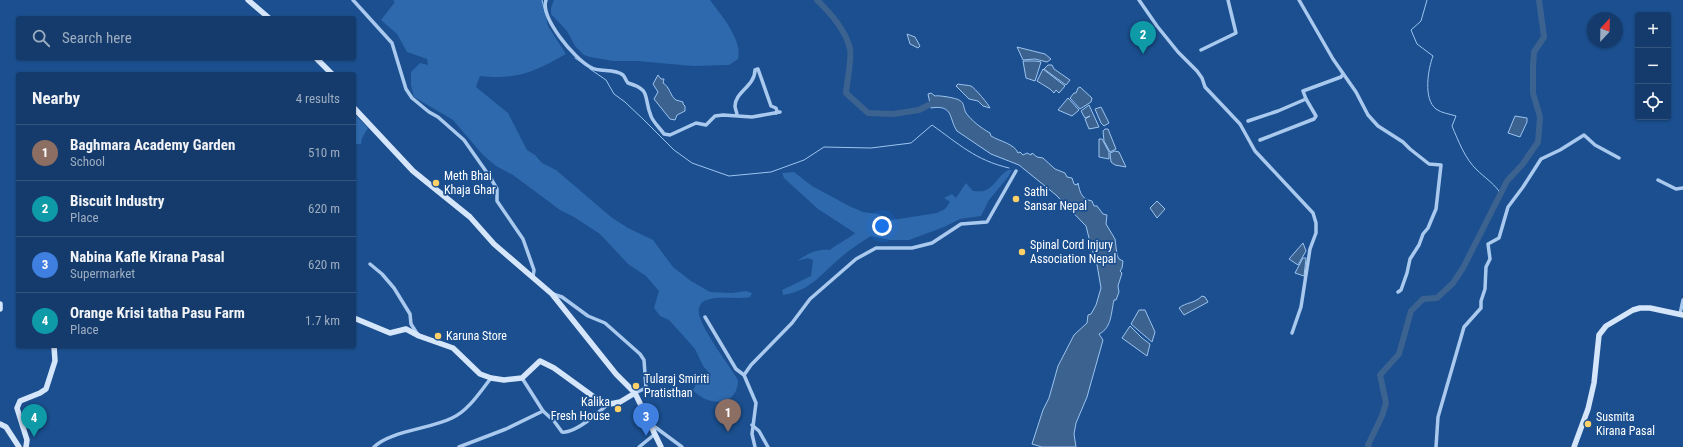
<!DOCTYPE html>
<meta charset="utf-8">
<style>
body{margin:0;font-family:"Roboto Condensed",sans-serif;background:#1d4271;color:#f1f3f6}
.controls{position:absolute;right:12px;top:12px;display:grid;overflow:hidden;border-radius:4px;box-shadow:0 1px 3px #0004}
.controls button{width:36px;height:36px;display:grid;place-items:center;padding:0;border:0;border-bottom:1px solid #33557e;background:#143b6b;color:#f1f3f6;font:20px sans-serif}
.compass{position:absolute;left:1587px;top:12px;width:36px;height:36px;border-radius:50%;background:#143b6b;box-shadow:0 1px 3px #0004;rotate:22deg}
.you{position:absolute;left:882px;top:226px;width:14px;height:14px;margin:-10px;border:3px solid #fff;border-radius:50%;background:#1a73e8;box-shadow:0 0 0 6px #1a73e833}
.badge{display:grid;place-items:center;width:26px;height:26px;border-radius:50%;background:#ffd166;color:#fff;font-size:13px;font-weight:700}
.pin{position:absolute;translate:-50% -33px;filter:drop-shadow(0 1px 2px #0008)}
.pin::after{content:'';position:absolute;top:21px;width:14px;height:12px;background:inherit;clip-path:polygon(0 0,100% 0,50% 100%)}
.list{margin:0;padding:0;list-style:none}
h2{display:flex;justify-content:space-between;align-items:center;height:52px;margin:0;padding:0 16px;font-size:17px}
h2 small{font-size:13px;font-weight:400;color:#9dadc1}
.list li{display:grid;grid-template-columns:26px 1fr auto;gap:12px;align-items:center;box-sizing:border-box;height:56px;padding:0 16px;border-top:1px solid #33557e}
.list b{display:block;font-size:15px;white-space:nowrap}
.list p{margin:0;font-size:13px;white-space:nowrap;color:#9dadc1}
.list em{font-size:13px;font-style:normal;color:#9dadc1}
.icon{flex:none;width:22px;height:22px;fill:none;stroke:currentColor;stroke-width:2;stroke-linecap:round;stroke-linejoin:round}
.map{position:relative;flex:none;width:1683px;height:447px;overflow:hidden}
.search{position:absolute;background:#143b6b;box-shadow:0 1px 3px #0004;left:16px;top:16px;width:340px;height:44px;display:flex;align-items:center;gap:10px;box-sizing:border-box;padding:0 14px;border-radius:4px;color:#9dadc1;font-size:15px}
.panel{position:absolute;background:#143b6b;box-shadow:0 1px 3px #0004;left:16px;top:72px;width:340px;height:276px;border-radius:4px}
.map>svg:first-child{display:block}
</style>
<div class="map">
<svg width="1683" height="447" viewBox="0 0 1683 447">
<rect width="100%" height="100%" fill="#1b4f8f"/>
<g fill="#2e69ad">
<path d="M393,0H542L548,26L566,54C534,72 517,80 480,76L476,87L508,113L527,150L535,155L542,163L556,170L611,217L628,228L653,240L673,267L691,281L710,292L732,293L746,291L752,293L750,297C734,300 720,295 704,301C700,303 698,309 699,314C703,332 728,363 738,380C738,407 708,407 693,390L698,381L711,375L703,366L695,349L688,341L669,320L660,316L654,308L659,291L646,276L628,264L600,234L574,217L560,210L513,175L496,166L483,155L453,120L414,97L411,85V72L420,63L428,65L427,59L407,52L397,34L381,20L395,2Z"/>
<path d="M554,0H710C721,15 743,40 738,59L729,65L693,66L637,61H613L590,57L584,55L575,46L567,31L551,14V8Z"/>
<polygon points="354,114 368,128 362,138 361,144 354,144"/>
<path d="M1008,170H1012L1008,177L989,200L981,216L960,219L944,227L909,240H890L871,236C860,243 849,250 840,258C820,275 812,290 783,295L782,290L811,276L813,260L808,258L797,261C809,253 816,249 830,250C838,243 847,240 855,233L818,209L784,178L782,173L794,172L812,186L849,206L863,212L878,214L892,220L937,213L945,209L950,202L944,198L952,194L956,198L966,183L973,191C977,191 983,192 986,190C995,186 999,175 1008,170Z"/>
</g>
<g fill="#3c6290" stroke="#9cc4f0">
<polygon points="907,34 915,37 920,46 918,48 910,44"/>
<polygon points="1017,47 1045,54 1051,59 1047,62 1035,59 1023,60"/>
<polygon points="1023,61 1036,61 1041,62 1035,81 1026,78"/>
<polygon points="1048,65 1052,65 1054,69 1070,80 1066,85 1044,69"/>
<polygon points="1043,69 1065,86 1059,93 1056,90 1054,93 1050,89 1037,81"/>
<path d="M658,75L661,79H664L663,83C670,87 670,96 676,100C678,101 681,101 683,102V104L685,106V111L677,115L675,120L670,119L654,99L658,92L653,84Z"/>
<path d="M958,84C962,85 968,85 971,86C975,88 989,105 990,108L983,106L978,101L969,99L956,86Z"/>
<polygon points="1080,87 1092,98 1091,102 1080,109 1070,98 1074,93 1076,93 1078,88"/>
<path d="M931,93L935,96C938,95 956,98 959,100C965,103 963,108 966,113C972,121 981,128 990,133L991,136C999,141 1015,144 1018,153L1020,152L1023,155L1027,153L1031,155L1032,153L1037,157L1043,158L1055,169L1065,173L1067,177L1072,178L1074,184L1077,185L1078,183C1080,192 1081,199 1092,201L1094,206H1097L1103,214L1107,215L1106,224L1115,239L1117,255L1119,259L1123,261L1122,268L1120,271L1122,273L1118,286L1119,292L1116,300H1114C1111,312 1112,328 1099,334L1103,340L1087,397L1076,423L1074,434L1076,447H1042L1032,444L1043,410L1049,398L1058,366L1074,335L1087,323L1088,315L1091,314L1096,305L1101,288L1096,259L1092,250L1086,226L1056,195L1019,165L991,154L957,131C949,120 954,104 931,108L928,94Z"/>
<polygon points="1068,98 1079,110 1072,116 1058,110"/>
<polygon points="1089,105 1099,127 1089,129 1085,119 1090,116 1085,118 1081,111"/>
<polygon points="1101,107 1109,123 1104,126 1101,123 1095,109"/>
<polygon points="1515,116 1527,118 1527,122 1520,137 1508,133"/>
<polygon points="1105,129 1108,129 1116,149 1110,152 1104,141 1103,131"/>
<polygon points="1099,139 1102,139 1109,152 1109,159 1099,157"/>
<polygon points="1115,151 1119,152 1126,167 1115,165 1111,162 1110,153"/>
<polygon points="1157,201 1165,209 1157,218 1150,208"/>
<polygon points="1303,243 1306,251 1298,265 1289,259"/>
<polygon points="1303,258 1306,258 1304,276 1295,273"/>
<path d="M1202,296L1205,297L1208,302L1184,315L1179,308C1186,302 1194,304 1202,296Z"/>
<polygon points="1139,310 1145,310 1155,332 1152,342 1131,324"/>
<polygon points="1130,326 1142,338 1150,344 1147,356 1122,338"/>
</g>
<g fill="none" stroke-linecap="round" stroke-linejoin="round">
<g stroke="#9cc4f0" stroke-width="1">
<polyline points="542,0 545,12"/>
<path d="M1427,0L1421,21L1411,30L1417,44L1433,56C1428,69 1423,99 1436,109C1441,113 1450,114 1456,116L1452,126C1458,140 1465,159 1477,170C1484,177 1492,182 1499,191L1497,200"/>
<polyline points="575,58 581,62"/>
<path d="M590,69L606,80L614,94L625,102L645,121L674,150L692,163L729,176L771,172L804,160L824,147L871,148L911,143L932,125C959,144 975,160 1009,168"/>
</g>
<g stroke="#3c6290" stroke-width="6">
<path d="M817,0C830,13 846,30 850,49C852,57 847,82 846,93L868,113L893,114L919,110L938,100"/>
<polyline points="1369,447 1368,445 1382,416 1386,403 1380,375 1399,354 1411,311 1423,299 1437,298 1453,283 1463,268 1507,181 1522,165 1538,142 1540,117 1533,93 1533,67 1534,52 1544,37 1539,0"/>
</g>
<g stroke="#a9c9ee" stroke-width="3.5">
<polyline points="353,0 392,43 406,89 412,98 429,112 438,117 464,140 490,177 497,189 497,201 523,239 534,270 533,277"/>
<path d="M546,0C540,18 574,58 590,67C599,73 614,68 623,75C625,77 626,81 628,83C652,90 643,97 651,116C653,122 660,128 664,134L670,135L696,123L706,125L715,116L723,115L752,117L780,112"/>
<polyline points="1139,0 1157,26 1178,52 1197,71 1202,78 1205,87 1240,124 1255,151 1313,213 1316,223 1316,233 1310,249 1301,307 1292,333"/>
<polyline points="1299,0 1333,59 1356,92 1368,115 1378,126 1403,142 1410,149 1429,164 1441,165 1436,209 1433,216 1428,228 1423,234 1419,245 1410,259 1407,273 1401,290 1398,292"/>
<polyline points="1201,50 1236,33 1228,0"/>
<path d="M737,115C737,112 735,109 735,106C735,92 755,86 755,70L758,69L771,106L776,108L777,111L776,113"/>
<polyline points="1248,121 1278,111 1306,99 1303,91 1341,77 1343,74"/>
<polyline points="1260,140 1314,119 1316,116 1306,99"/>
<polyline points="1658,180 1676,189 1683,188"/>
<polyline points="370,264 382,274 394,288 410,314 411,324 418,335"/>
<polyline points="553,294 562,297 588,316 605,323 640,354 644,360 646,388 635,393"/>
<polyline points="1680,314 1683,300"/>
<polyline points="705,317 736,369 744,375 756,403 752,434 755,447"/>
<polyline points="744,375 751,365 792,323 810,299 856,259 876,248 912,248 932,243 961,224 987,222 1016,171"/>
<path d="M543,411L554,421L562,432C575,434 598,413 607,405"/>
<polyline points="651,424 682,447"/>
<polyline points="752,425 759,431 768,447"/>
<path d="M374,447C390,431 430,429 452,418C468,411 480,392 491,378"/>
<polyline points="459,447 506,429 543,411 522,378"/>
<polyline points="639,447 655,434"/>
<polyline points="1436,447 1438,417 1464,327 1481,308 1481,301 1485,289 1486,267 1490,259 1488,244 1499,238 1508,207 1523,187 1541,159 1560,150 1584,135 1595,145 1619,158"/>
</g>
<g stroke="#d6e6fa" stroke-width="5.5">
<polyline points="248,0 269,18"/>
<polyline points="316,58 332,74"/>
<polyline points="354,108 413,171 470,217 494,244 552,294 616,374 635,393 661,447"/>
<polyline points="0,304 0,309"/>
<polyline points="354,318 390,333 406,329 419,336 453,348 480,374 491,378 504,380 522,378 540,361 554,368 605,405 620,402 635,393"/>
<polyline points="0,424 6,427 19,447"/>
<polyline points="26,447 27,440 17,408 20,401 40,393 46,389 55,361 54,346"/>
<polyline points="1574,447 1588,409 1594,383 1599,335 1606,326 1633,310 1640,308 1650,308 1683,315"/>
</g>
</g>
<g fill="#ffd166" stroke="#1b4f8f" stroke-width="1.5">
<circle cx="436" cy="183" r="4"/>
<circle cx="1016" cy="199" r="4"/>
<circle cx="1022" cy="252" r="4"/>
<circle cx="438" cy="336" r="4"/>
<circle cx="636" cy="386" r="4"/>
<circle cx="618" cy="409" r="4"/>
<circle cx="1588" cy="424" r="4"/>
</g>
<g text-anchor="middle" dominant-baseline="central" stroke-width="3.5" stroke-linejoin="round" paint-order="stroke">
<g font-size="12" fill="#fff" stroke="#1b4f8f" text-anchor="start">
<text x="444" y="176">Meth Bhai<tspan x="444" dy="14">Khaja Ghar</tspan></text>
<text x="1024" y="192">Sathi<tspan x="1024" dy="14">Sansar Nepal</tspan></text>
<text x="1030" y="245">Spinal Cord Injury<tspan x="1030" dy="14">Association Nepal</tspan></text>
<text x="446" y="336">Karuna Store</text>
<text x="644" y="379">Tularaj Smiriti<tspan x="644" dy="14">Pratisthan</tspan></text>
<text x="610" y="402" text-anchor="end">Kalika<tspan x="610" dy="14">Fresh House</tspan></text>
<text x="1596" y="417">Susmita<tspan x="1596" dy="14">Kirana Pasal</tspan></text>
</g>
</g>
</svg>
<div class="controls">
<button>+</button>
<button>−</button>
<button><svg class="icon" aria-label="locate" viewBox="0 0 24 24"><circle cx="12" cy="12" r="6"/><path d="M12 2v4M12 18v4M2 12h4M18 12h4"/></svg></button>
</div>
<svg class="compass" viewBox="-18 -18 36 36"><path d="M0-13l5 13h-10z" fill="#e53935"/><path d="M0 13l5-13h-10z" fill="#9dadc1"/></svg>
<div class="you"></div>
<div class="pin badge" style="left:728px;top:432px;background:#8d6e63">1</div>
<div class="pin badge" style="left:1143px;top:54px;background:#0f9aa8">2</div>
<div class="pin badge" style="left:646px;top:436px;background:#3f7fe0">3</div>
<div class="pin badge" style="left:34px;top:437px;background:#0f9aa8">4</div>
<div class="search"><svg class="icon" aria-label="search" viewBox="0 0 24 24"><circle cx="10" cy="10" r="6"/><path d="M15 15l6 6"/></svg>Search here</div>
<section class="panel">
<h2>Nearby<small>4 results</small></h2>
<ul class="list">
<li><span class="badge" style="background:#8d6e63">1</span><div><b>Baghmara Academy Garden</b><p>School</p></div><em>510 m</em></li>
<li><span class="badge" style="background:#0f9aa8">2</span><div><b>Biscuit Industry</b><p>Place</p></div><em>620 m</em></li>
<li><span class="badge" style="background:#3f7fe0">3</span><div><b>Nabina Kafle Kirana Pasal</b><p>Supermarket</p></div><em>620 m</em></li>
<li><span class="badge" style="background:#0f9aa8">4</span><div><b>Orange Krisi tatha Pasu Farm</b><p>Place</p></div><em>1.7 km</em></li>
</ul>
</section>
</div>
